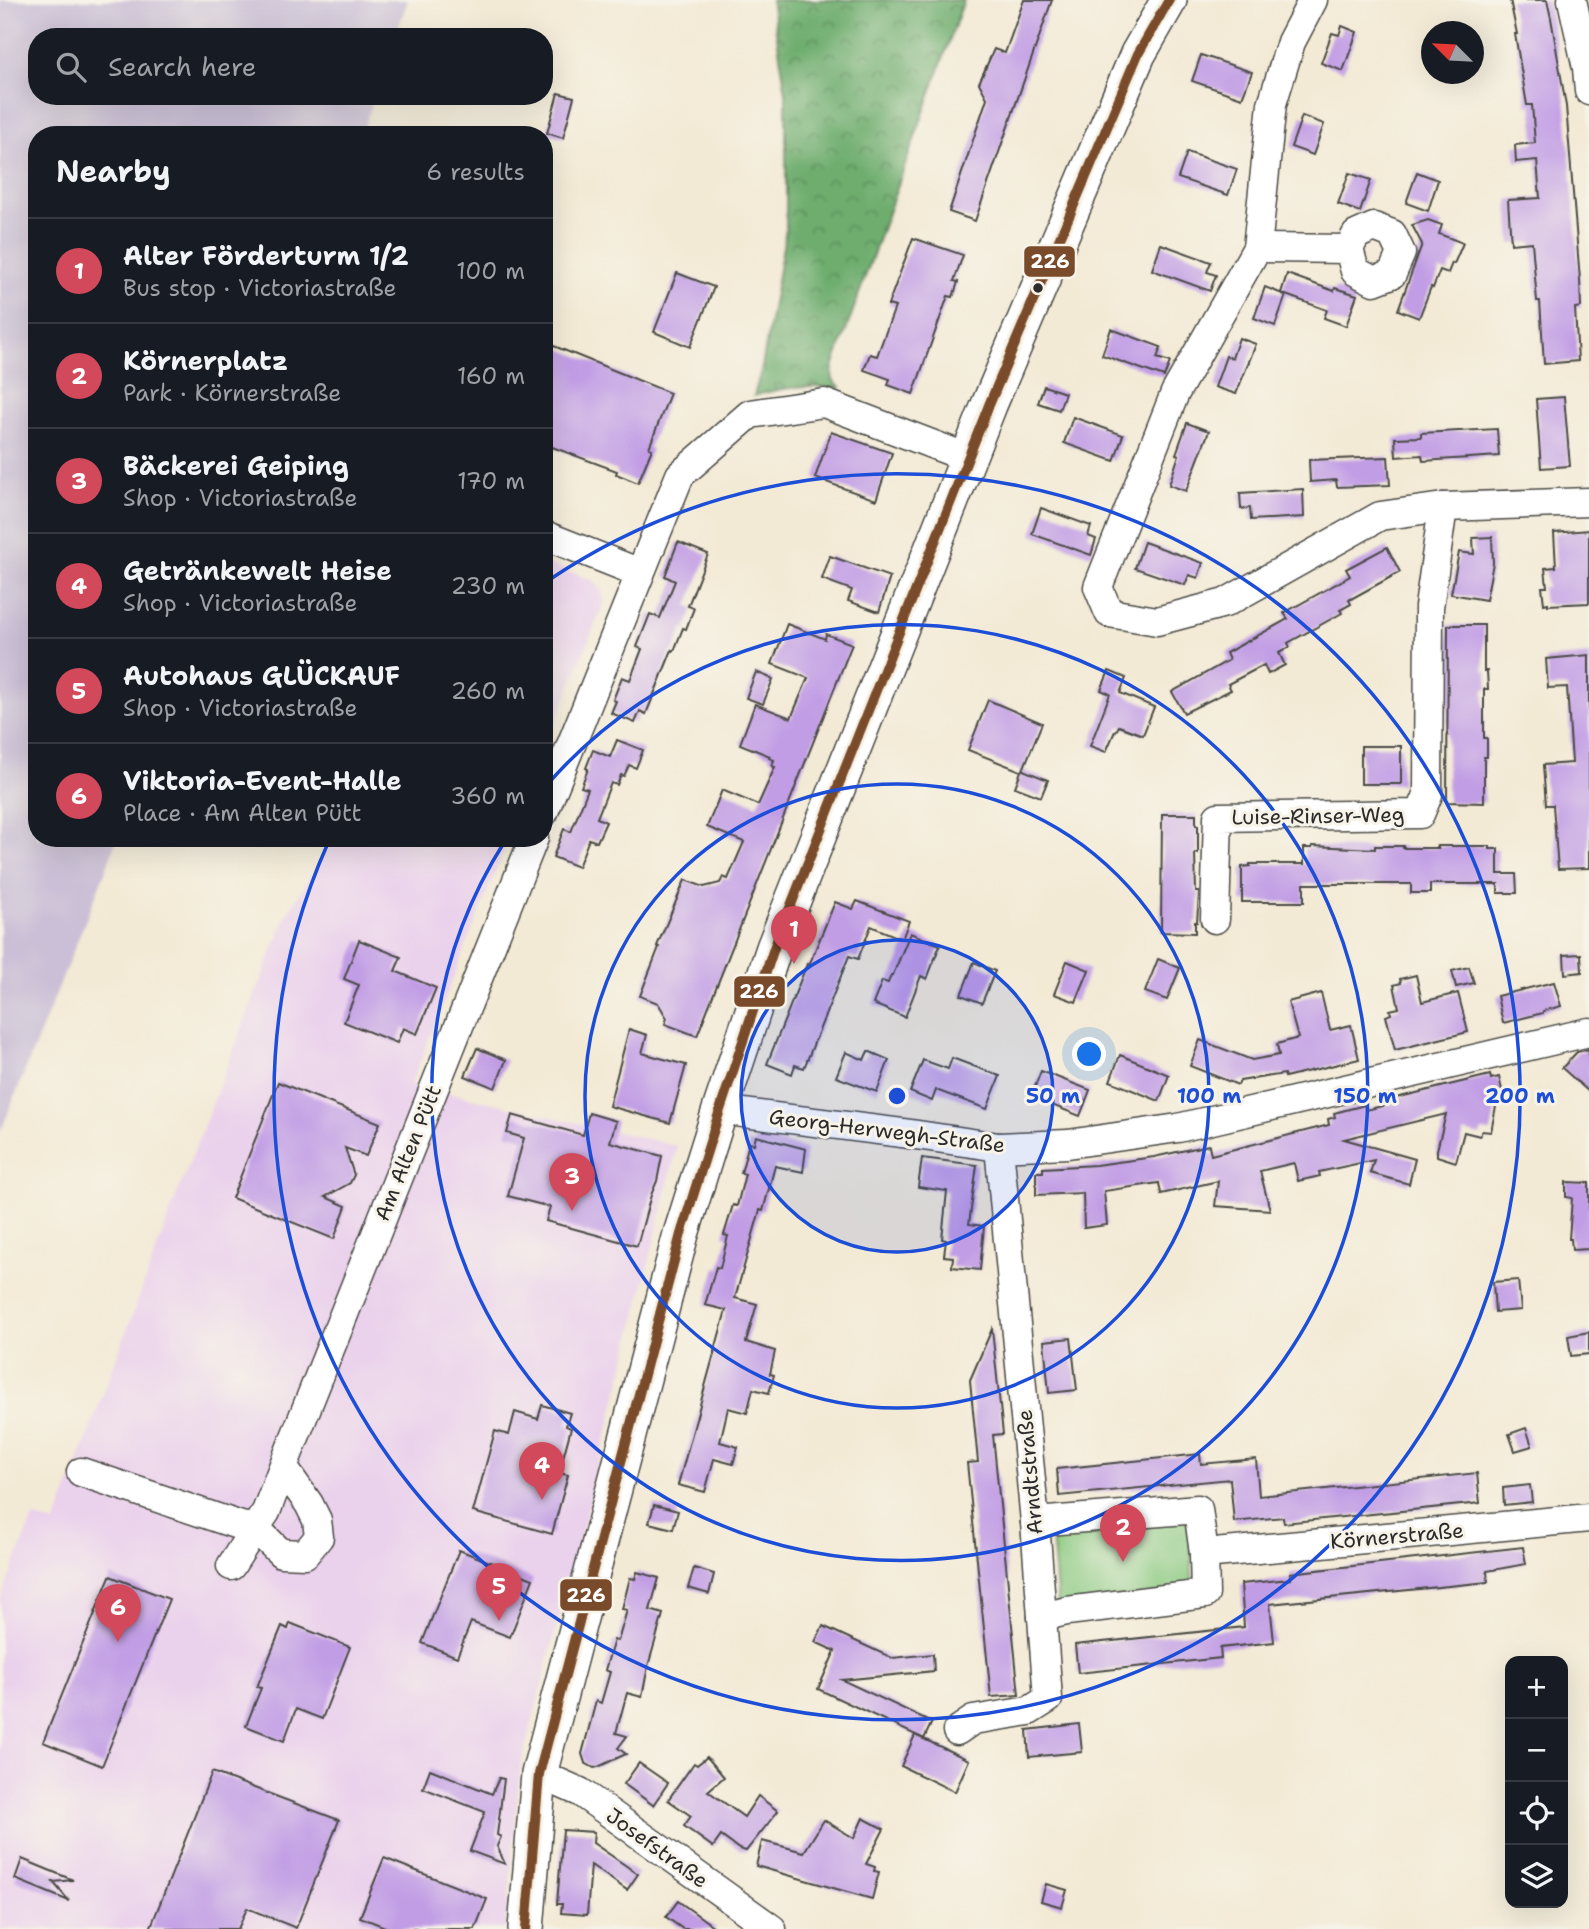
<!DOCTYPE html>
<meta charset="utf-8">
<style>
body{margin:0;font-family:"Shantell Sans",sans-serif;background:#20242c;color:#f1f3f6}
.controls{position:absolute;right:21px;bottom:21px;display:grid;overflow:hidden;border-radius:14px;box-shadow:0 7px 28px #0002}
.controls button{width:63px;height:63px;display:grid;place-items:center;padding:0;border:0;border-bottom:2px solid #363941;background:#171b24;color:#f1f3f6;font:35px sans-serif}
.compass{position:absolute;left:1421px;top:21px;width:63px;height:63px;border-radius:50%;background:#171b24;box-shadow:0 7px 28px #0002;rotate:294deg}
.you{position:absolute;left:1090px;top:1055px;width:24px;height:24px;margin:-18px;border:5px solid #fff;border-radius:50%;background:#1a73e8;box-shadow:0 0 0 10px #1a73e833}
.badge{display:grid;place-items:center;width:46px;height:46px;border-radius:50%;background:#d1495b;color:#fff;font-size:23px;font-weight:700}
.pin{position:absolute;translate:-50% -58px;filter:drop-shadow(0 2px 4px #0008)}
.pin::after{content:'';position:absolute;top:37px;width:24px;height:21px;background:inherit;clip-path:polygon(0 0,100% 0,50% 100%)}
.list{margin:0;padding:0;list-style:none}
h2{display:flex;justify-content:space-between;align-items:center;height:91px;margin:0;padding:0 28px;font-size:30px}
h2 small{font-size:23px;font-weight:400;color:#9ea1a6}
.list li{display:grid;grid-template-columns:46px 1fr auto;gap:21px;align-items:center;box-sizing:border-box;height:105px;padding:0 28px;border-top:2px solid #363941}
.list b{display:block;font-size:26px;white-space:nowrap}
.list p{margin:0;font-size:23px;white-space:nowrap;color:#9ea1a6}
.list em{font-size:23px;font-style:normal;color:#9ea1a6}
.icon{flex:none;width:38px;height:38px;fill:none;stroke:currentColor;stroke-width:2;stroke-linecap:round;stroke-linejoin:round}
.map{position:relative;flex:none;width:1589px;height:1929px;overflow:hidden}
.search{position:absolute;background:#171b24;box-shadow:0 7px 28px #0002;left:28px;top:28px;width:525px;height:77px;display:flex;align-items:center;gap:18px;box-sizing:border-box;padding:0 24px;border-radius:28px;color:#9ea1a6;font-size:26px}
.panel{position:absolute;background:#171b24;box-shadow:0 7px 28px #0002;left:28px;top:126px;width:525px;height:721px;border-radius:28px}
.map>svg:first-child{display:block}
</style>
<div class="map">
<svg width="1589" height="1929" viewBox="0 0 1589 1929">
<defs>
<pattern id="forest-crowns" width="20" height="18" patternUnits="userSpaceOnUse" patternTransform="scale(1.75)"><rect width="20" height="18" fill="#6ead6e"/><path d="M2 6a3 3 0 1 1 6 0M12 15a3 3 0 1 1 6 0" fill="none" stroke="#5b8d5b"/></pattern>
</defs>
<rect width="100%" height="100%" fill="#f7f3e8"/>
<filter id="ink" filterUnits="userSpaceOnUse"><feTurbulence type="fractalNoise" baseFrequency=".0143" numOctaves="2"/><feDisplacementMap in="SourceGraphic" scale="14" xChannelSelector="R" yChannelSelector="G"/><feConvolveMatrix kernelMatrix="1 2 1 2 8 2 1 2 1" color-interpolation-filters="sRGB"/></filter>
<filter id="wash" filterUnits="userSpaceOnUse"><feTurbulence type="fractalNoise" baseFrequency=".00686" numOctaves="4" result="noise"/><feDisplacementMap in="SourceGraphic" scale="28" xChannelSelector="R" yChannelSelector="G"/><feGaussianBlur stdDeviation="1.57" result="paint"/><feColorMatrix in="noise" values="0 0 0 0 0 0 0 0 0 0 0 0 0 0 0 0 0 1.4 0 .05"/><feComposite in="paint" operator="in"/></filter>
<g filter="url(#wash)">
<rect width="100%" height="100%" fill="#f3ead5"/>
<g fill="#ead1ec">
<polygon points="544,562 594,581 602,591 604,602 544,751"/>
<polygon points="334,838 509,838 411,1084 677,1146 618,1392 520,1768 506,1929 0,1929 0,1601 33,1517 55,1524 179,1189 286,916"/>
</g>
<polygon fill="#cabfd6" points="0,0 408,0 395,37 37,37 37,96 375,96 361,135 37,135 37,838 117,838 105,872 0,1133"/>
<path fill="url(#forest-crowns)" stroke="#4c6c4c" stroke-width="2" d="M771,0H964L834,364C831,375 831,382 841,388C811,386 784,386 754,396L762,367L786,229V93Z"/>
<polygon fill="#89c980" stroke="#5a7a56" stroke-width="2" points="1189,1518 1193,1589 1058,1605 1052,1535"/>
<g id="blocks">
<g fill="#c19de5">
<polygon points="1024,0 1052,0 975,221 949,212 987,98 979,83 994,49 1005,53"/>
<polygon points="1510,0 1547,0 1551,18 1566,106 1580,280 1581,307 1575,308 1578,361 1544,364 1540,301 1537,301 1532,242 1511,244 1508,200 1540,198 1537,160 1516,162 1515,145 1535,143 1532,105 1527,105 1515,34 1517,34"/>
<polygon points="1342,26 1357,32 1343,71 1321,63 1332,33 1339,35"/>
<polygon points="1201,55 1252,72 1242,98 1192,81"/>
<polygon points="558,93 574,97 563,138 547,133"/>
<polygon points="1302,116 1324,124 1313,155 1291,147"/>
<polygon points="1187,152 1237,169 1228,195 1178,178"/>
<polygon points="1417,172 1438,180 1428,211 1406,203"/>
<polygon points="1349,173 1371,180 1360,212 1338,204"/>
<polygon points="1428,220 1442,225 1439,234 1463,243 1454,264 1452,263 1448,273 1440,270 1433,288 1431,287 1419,318 1398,310 1422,244 1412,225"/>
<polygon points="913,238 963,255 954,281 958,282 953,297 948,296 913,394 888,385 890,379 864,370 870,354 877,356 895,307 888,305"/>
<polygon points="1161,244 1211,262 1207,272 1216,275 1210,291 1152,270"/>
<polygon points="677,273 714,287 690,347 654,332"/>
<polygon points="1287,274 1334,291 1335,288 1357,295 1346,326 1324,318 1327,310 1286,295 1275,326 1254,318 1265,287 1285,295 1281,293"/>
<polygon points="1111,329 1161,347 1157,358 1170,362 1164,377 1102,355"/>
<polygon points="1239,338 1256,344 1236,394 1215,387 1226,356 1232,358"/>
<polygon points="544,342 670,393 649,448 652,449 638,483 616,474 617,471 544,444"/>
<polygon points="1044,386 1065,393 1059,410 1038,403"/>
<polygon points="1564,397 1570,466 1541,468 1536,399"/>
<polygon points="1073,417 1123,435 1114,461 1064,443"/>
<polygon points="1187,423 1209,431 1186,491 1169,485 1179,455 1176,454"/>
<polygon points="1497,429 1499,456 1423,461 1422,455 1396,457 1395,438 1421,437 1421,433"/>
<polygon points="831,432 892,453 876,500 815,478"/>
<polygon points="1388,457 1390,485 1337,487 1336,480 1310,482 1309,460"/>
<polygon points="1303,489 1304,517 1251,520 1250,508 1241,509 1240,493"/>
<polygon points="1041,508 1091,526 1088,536 1096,539 1091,555 1032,534"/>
<polygon points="1589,530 1589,603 1548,605 1548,603 1544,604 1542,587 1547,587 1545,568 1556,567 1554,533"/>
<polygon points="1492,537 1493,563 1486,600 1451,594 1459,552 1474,554 1473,538"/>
<polygon points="678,542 708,554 688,606 694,608 686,629 683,628 674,651 672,650 646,714 640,711 635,723 611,713 616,701 613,700 622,677 630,680 642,649 637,647 650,614 660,618 675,581 665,576"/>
<polygon points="1144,542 1203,563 1198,578 1189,575 1185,585 1135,568"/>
<polygon points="1387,547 1400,572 1349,600 1351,604 1340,610 1342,613 1288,643 1290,647 1279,653 1285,665 1268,674 1264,665 1228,684 1231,690 1184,713 1172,692 1229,660 1226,653 1288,619 1284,613 1350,576 1346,569"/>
<polygon points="830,556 890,577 879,612 848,601 852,590 822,579"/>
<polygon points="787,624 825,639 826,634 852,644 697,1036 665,1024 667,1018 658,1003 640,996 659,947 657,946 685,880 704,887 720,883 723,877 728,879 744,842 707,827 722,790 758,805 775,767 772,766 774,760 769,758 770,756 740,744 755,704 791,718 808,678 772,664"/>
<polygon points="1448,625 1484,625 1484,671 1487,671 1488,689 1484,689 1484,738 1487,738 1487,757 1484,757 1484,803 1447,802"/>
<polygon points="1589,655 1589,868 1558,869 1553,805 1546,805 1543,765 1572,763 1567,687 1548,688 1546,659"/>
<polygon points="1109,671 1126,678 1120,693 1154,707 1143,735 1119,726 1116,731 1115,731 1106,752 1090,746 1110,694 1101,690"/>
<polygon points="756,672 773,679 763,704 746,698"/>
<polygon points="988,700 1042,723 1023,770 1048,780 1041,797 1015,787 1021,771 968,750"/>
<polygon points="617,740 643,750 636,768 629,765 624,776 621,775 617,785 611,783 597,818 606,822 597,842 589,839 578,867 553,857 564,829 571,832 588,789 581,787 588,769 586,768 593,750 610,757"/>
<rect x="1361" y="746" width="40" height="38"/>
<polygon points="1162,814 1196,814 1196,825 1198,825 1198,853 1195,853 1196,892 1199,892 1197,922 1195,922 1195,933 1161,932"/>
<polygon points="1312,846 1375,849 1375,846 1403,846 1403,848 1438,848 1437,846 1490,846 1490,849 1498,849 1498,874 1516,874 1517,893 1498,893 1498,884 1430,884 1430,893 1411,893 1411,884 1304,884 1304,902 1242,902 1242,867 1250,866 1250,864 1304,864 1304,848 1312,848"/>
<polygon points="857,901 909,921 902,939 871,926 858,959 849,956 804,1068 795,1065 792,1074 767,1064 807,964 809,965 835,902 853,909"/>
<polygon points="910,933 940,945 927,979 921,976 905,1017 873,1004 882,981 888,983 891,975 893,975"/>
<polygon points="359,940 401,957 395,971 436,988 417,1034 403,1028 397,1043 344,1022 359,985 344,979"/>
<polygon points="1581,954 1582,972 1565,974 1564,955"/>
<polygon points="1158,959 1180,968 1167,1000 1145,992"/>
<polygon points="1067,961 1089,970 1076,1002 1054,994"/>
<polygon points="974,962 995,971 982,1003 961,995"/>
<polygon points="1469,967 1474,983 1456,987 1452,971"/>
<polygon points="1416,975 1422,1002 1458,993 1468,1032 1395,1050 1386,1016 1391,1014 1390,1010 1399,1008 1394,985 1401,983 1400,979"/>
<polygon points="1554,982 1561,1006 1543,1011 1543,1013 1503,1023 1497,996"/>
<polygon points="1321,993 1330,1030 1351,1025 1359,1059 1285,1077 1284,1074 1240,1081 1238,1085 1190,1066 1200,1040 1252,1060 1279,1055 1277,1044 1298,1038 1288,1002"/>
<polygon points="629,1029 647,1035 642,1053 686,1065 670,1123 609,1106"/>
<polygon points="477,1048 506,1060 495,1088 465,1076"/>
<polygon points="1589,1049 1589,1092 1562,1068 1577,1052"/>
<polygon points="868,1051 889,1060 877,1092 836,1077 846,1052 864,1060"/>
<polygon points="1120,1055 1169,1075 1159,1101 1110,1081"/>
<polygon points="952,1058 1000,1076 987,1109 936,1090 932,1101 910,1092 923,1060 948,1069"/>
<polygon points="1041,1071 1090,1090 1080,1116 1031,1097"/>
<polygon points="1490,1075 1491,1079 1499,1077 1504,1099 1497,1101 1491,1132 1482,1131 1480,1136 1464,1132 1456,1162 1437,1156 1437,1150 1446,1114 1344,1139 1415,1159 1409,1184 1370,1173 1374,1160 1319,1172 1320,1176 1298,1181 1294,1163 1260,1171 1270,1210 1215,1206 1218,1181 1161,1194 1159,1183 1104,1191 1107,1225 1084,1228 1083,1193 1036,1195 1036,1172 1043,1172 1043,1168 1096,1165 1154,1157 1209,1145 1211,1155 1329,1125 1328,1119 1335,1117 1334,1113 1365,1105 1366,1110 1398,1102 1396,1098"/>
<polygon points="278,1082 380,1123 366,1156 345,1148 354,1175 350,1183 325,1197 346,1206 334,1239 232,1198"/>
<polygon points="589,1113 616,1121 610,1142 662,1156 657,1181 651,1195 637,1246 546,1221 550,1207 508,1196 524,1138 507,1133 512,1115 583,1135"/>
<polygon points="756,1136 806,1149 803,1172 775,1166 763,1211 760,1210 735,1298 757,1304 746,1342 775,1351 770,1374 774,1375 769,1393 753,1389 747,1413 728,1408 720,1442 738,1447 733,1464 714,1459 705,1492 678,1485 726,1310 705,1305 716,1267 720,1268 728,1236 724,1235 733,1205 737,1206 745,1174 741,1173 749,1143 754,1144"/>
<polygon points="922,1158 977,1165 969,1224 984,1226 980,1270 952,1267 953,1257 944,1256 946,1240 942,1239 947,1191 918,1187"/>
<polygon points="1566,1182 1589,1183 1589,1249 1572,1250 1571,1239 1569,1239 1572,1198 1566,1197"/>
<polygon points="1518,1280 1521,1310 1495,1312 1493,1282"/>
<polygon points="992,1329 1003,1434 993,1435 1019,1695 991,1697 967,1463 978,1462 970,1380"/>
<polygon points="1589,1332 1589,1354 1571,1356 1568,1336"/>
<polygon points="1071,1338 1077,1390 1049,1393 1044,1341"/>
<polygon points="542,1405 570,1413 566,1426 571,1428 559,1473 568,1475 552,1534 473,1512 495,1431 509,1435 515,1412 538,1419"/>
<polygon points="1526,1428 1532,1446 1515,1451 1509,1434"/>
<polygon points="1200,1454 1201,1464 1256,1459 1259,1496 1477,1473 1480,1503 1284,1523 1283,1517 1234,1522 1230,1479 1059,1496 1057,1469"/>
<polygon points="1530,1485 1532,1502 1504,1505 1503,1488"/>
<polygon points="654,1505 678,1511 673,1529 649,1523"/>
<polygon points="1523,1547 1526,1564 1487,1571 1488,1582 1270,1604 1274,1642 1220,1648 1221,1658 1078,1673 1075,1645 1244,1627 1241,1584 1290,1579 1290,1573"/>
<polygon points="459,1550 533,1579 510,1637 471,1622 457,1657 422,1643"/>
<polygon points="694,1568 714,1574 709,1594 688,1588"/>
<polygon points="637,1572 659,1578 650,1610 663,1614 648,1666 642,1697 627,1693 616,1733 627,1736 618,1748 626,1754 598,1767 594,1768 585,1763 582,1754 596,1701 601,1703 610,1672 605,1670 614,1640 618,1641 627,1610 622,1609 630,1578 635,1579"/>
<polygon points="110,1576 169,1599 102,1766 43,1742"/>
<polygon points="290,1623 350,1647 322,1719 296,1709 284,1741 246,1726 261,1688 257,1687 282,1626 288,1629"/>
<polygon points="823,1626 892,1658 933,1654 934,1671 842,1680 932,1722 924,1739 818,1689 835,1651 815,1642"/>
<polygon points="1079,1724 1082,1752 1029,1757 1027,1730"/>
<polygon points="915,1735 969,1760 955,1792 901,1766"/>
<polygon points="707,1757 724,1777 708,1791 744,1817 758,1796 778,1811 746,1851 739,1849 721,1836 713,1847 684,1826 691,1816 668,1800 694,1763 697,1765"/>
<polygon points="639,1763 668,1783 653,1805 624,1784"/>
<polygon points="430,1769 492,1794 499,1778 504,1779 497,1835 501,1837 497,1846 505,1864 470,1851 485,1812 423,1788"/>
<polygon points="212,1772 339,1820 296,1928 247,1908 238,1929 150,1929"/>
<polygon points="863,1818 884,1829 866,1864 875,1867 874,1871 879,1872 872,1899 756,1866 762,1841 804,1852 824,1820 854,1838"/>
<polygon points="563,1830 594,1832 593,1843 638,1874 627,1890 591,1865 587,1915 561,1913 562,1904 557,1904"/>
<polygon points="384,1858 487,1899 475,1929 390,1929 360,1917"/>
<polygon points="22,1859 73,1880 53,1882 69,1901 15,1879"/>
<polygon points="1046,1884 1067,1890 1062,1907 1041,1901"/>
<polygon points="678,1901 717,1929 683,1929 666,1917"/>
</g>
</g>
</g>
<g filter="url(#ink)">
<use href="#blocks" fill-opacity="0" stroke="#494844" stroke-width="2"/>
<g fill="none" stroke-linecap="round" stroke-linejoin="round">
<g stroke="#494844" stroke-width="31">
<g id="minor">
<polyline points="1313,0 1291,42 1272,104 1257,248 1175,393 1098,587 1109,613 1157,621 1225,603 1380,516 1443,507 1589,502"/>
<polyline points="1572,0 1587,68 1589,91"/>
<polyline points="1257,248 1349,249 1355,271 1374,281 1392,274 1401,253 1392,234 1374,227 1356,235 1349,249"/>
<polyline points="544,535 640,573"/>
<polyline points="544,812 680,475 750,414 824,403 968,458"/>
<polyline points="1215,919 1218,817 1420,814 1428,795 1429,607 1443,507"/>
<polyline points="720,1110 910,1134 999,1147 1068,1144 1178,1128 1589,1032"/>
<polyline points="283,1467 309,1504 317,1520 319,1537 305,1554 281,1553 255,1528 266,1512 283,1467 534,838"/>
<polyline points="81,1472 241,1526 255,1528 231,1566"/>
<polyline points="1035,1522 1198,1509 1204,1554 1589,1518"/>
<polyline points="1042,1617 1067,1611 1205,1594 1204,1554"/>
<polyline points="957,1731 973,1720 1029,1711 1048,1699 1035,1522 999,1147"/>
<polyline points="539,1774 580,1792 772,1929"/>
</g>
</g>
<g stroke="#494844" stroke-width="38">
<polyline id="major" points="526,1929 539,1774 681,1234 720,1110 774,948 989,405 1138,54 1169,0"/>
</g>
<use href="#minor" stroke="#fff" stroke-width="28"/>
<use href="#major" stroke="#fff" stroke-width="35"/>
<g stroke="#f7f3e8" stroke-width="16">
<polyline id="bus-1" points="526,1929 539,1774 681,1234 720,1110 774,948 989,405 1138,54 1169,0"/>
</g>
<use href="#bus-1" stroke="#7a4b2a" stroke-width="10"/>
</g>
</g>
<circle cx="897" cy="1096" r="156" fill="#1d4ed8" fill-opacity=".12"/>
<g fill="none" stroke="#1d4ed8" stroke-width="3.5">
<circle cx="897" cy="1096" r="156"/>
<circle cx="897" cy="1096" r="312"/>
<path d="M546 786A468 468 0 1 1 505 841"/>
<path d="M549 580A623 623 0 1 1 328 843"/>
</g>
<circle fill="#2b2b2b" stroke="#f7f3e8" stroke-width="2.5" cx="1038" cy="288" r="6"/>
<g text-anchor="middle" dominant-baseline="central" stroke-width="6" stroke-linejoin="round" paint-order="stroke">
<g font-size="21" fill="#2b2b2b" stroke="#f7f3e8">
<text transform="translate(1318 816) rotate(-1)">Luise-Rinser-Weg</text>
<text transform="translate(887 1131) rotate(7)">Georg-Herwegh-Straße</text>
<text transform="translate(408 1153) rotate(-68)">Am Alten Pütt</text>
<text transform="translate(1030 1472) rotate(-95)">Arndtstraße</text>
<text transform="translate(1397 1536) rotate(-5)">Körnerstraße</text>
<text transform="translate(657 1848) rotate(36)">Josefstraße</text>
</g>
</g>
<circle cx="897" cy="1096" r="10" fill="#1d4ed8" stroke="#f7f3e8" stroke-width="3.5"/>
<g font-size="21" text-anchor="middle" font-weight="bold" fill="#1d4ed8" stroke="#f7f3e8" stroke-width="6" stroke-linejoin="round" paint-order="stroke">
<text x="1053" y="1103">50 m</text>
<text x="1209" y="1103">100 m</text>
<text x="1365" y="1103">150 m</text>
<text x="1520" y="1103">200 m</text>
</g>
<g stroke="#f7f3e8" stroke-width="2.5">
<rect x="1023" y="245" width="53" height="33" rx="7" fill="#7a4b2a"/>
<rect x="733" y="975" width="53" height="33" rx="7" fill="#7a4b2a"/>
<rect x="559" y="1578" width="54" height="34" rx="7" fill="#7a4b2a"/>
</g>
<g font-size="19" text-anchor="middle" font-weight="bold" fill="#fff">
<text x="1050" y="268">226</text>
<text x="759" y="998">226</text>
<text x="586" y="1602">226</text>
</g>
</svg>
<div class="controls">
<button>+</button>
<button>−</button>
<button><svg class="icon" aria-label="locate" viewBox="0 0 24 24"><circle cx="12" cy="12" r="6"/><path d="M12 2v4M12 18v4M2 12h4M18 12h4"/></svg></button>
<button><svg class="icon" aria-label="layers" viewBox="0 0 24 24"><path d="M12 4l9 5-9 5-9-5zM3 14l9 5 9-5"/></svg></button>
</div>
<svg class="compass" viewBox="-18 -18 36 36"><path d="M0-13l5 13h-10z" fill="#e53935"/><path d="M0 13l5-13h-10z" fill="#9ea1a6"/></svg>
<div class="you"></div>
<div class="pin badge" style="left:794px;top:964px">1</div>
<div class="pin badge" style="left:1123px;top:1562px">2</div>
<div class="pin badge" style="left:572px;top:1211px">3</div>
<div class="pin badge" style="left:542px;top:1500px">4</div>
<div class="pin badge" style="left:499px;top:1621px">5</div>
<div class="pin badge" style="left:118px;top:1642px">6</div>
<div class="search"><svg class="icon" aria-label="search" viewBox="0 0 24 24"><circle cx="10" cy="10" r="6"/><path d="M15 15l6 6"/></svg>Search here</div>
<section class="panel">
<h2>Nearby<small>6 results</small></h2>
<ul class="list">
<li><span class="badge">1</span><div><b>Alter Förderturm 1/2</b><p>Bus stop · Victoriastraße</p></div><em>100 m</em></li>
<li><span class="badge">2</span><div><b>Körnerplatz</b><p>Park · Körnerstraße</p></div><em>160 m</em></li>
<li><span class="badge">3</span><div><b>Bäckerei Geiping</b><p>Shop · Victoriastraße</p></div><em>170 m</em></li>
<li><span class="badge">4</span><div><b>Getränkewelt Heise</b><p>Shop · Victoriastraße</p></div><em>230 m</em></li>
<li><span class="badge">5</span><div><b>Autohaus GLÜCKAUF</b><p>Shop · Victoriastraße</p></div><em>260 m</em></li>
<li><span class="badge">6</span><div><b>Viktoria-Event-Halle</b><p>Place · Am Alten Pütt</p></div><em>360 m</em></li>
</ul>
</section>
</div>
